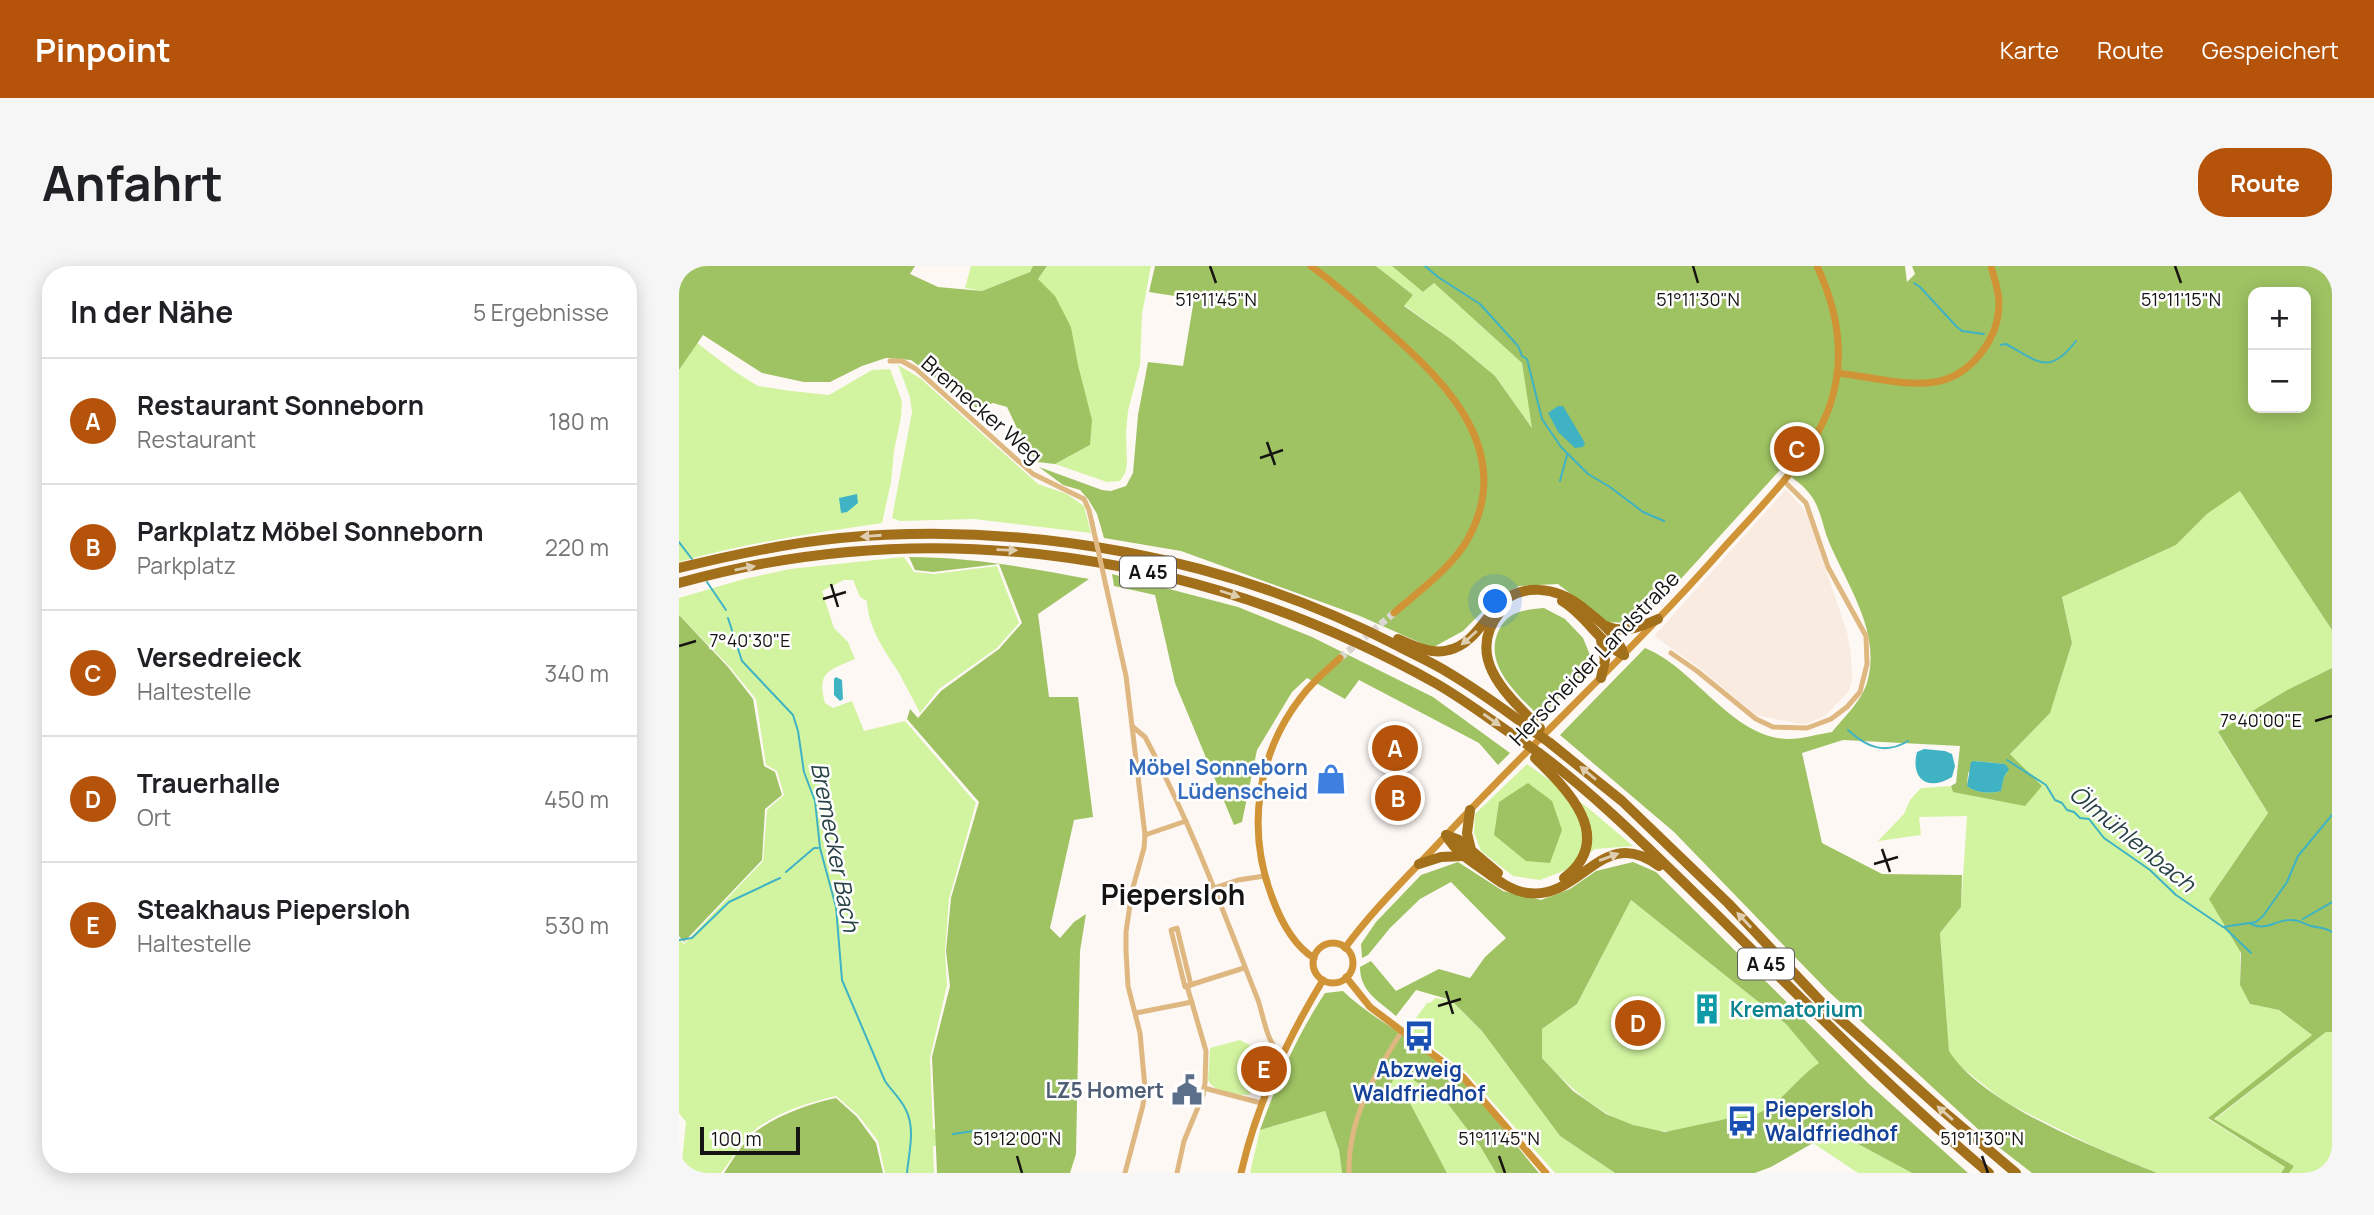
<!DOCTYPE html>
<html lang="de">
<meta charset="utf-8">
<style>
body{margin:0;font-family:Manrope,sans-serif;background:#f6f6f6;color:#202124}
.controls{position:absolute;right:21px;top:21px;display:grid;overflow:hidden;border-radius:14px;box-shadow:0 4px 18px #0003}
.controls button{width:63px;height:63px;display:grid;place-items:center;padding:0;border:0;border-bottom:2px solid #e0e0e0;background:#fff;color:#202124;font:35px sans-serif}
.scale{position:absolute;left:21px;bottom:18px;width:100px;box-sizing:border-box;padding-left:7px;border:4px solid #161412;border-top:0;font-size:19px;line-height:24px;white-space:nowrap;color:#161412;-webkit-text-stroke:5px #fff;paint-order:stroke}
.you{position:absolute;left:817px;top:336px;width:24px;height:24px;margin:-18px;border:5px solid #fff;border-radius:50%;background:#1a73e8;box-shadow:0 0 0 10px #1a73e833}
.badge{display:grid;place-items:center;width:46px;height:46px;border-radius:50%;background:#b45309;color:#fff;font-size:23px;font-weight:700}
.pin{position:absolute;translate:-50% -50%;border:4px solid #fff;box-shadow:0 2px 7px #0006}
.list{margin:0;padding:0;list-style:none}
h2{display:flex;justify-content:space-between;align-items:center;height:91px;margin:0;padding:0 28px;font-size:30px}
h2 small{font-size:23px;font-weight:400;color:#757577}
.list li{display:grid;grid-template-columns:46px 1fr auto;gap:21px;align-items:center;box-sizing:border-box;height:126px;padding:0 28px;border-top:2px solid #e0e0e0}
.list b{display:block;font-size:26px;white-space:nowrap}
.list p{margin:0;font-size:23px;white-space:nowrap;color:#757577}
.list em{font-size:23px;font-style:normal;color:#757577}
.map{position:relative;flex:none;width:1653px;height:907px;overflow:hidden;border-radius:28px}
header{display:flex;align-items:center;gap:42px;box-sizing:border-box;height:98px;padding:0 35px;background:#b45309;color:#fff}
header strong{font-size:33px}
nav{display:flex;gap:38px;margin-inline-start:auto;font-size:24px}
.intro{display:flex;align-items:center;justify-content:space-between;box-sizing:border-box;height:168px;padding:0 42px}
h1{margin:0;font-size:49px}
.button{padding:18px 32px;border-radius:28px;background:#b45309;color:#fff;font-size:24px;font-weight:700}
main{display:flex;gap:42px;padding:0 42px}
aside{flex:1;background:#fff;border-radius:28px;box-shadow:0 4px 18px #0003}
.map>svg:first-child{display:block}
</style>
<header>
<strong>Pinpoint</strong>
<nav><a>Karte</a><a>Route</a><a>Gespeichert</a></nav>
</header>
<div class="intro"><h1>Anfahrt</h1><a class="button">Route</a></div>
<main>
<aside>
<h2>In der Nähe<small>5 Ergebnisse</small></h2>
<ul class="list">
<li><span class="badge">A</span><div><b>Restaurant Sonneborn</b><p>Restaurant</p></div><em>180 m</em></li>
<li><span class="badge">B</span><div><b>Parkplatz Möbel Sonneborn</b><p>Parkplatz</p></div><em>220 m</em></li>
<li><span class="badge">C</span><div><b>Versedreieck</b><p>Haltestelle</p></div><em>340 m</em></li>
<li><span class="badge">D</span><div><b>Trauerhalle</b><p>Ort</p></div><em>450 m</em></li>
<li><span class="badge">E</span><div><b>Steakhaus Piepersloh</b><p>Haltestelle</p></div><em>530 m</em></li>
</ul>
</aside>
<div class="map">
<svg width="1653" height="907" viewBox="0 0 1653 907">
<rect width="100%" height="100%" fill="#fef8f4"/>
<polygon fill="#faebe1" points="1107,223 1128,247 1168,366 1172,390 1173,415 1170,425 1146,450 1125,459 1077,449 1019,401 975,370"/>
<g fill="#d2f4a0">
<polygon points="292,0 354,0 351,6 303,25 286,22"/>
<polygon points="368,0 472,0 463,48 461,99 449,145 447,166 448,198 446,207 441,215 428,216 376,198 411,179 392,61 359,13"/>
<polygon points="697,0 713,0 744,26 755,17 843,97 854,163 816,110 773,74 725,39 734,29"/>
<path d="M18,77L55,105L79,120L112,125L150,129L193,104L211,103L223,135L222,151L215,185L212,216L203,257C135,267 66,277 0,296V104Z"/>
<polygon points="219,99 241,112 359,218 388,228 405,240 412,267 295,253 221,255 213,252 233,146 231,131"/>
<polygon points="1561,224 1653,364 1653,402 1608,424 1539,467 1589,547 1530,633 1561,659 1561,719 1571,738 1600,744 1633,769 1529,853 1606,901 1602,907 1478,907 1416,881 1326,836 1276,796 1270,786 1261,667 1282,641 1288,550 1240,551 1242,569 1199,575 1225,548 1231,534 1242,522 1272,520 1274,526 1331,488 1371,446 1393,377 1383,331 1497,279 1528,248"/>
<path d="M225,291L235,306L255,308L318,300L340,357L318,382L260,423L241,447C234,434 227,420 220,407C206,385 189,362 188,335L181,331L174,314H165L143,325L155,362L169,376L176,393C151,404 137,405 146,437L154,442L173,435L185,465L226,455L297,537L270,633L266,685L268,719L251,792L254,863L259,864L261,880H254L255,907H206L199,875L179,849L157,830C128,837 95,847 72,867C61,878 52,895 42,907H10L3,895L7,856L0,847V673L5,678L84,595L88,544L105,529L98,505L87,499L77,433L50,400L0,349V332L65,313L111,303Z"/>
<polygon points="848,498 908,541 954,580 916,583 887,604 861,614 834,610 802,585 795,567 796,548"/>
<path d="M952,634L1107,758L1141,797C1118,811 1103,837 1079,849C1069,853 1049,853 1037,855C1021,859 1000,867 984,865C933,862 896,827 863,792V763L898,738Z"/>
<polygon points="756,732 772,734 803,765 881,870 936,907 876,907 788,807 729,763 748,737 753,736"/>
<polygon points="1647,766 1653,766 1653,907 1610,907 1615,900 1535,854"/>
<path d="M561,774L587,788L570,829C557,829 535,827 529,814L531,782Z"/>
<polygon points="719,804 766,834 801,880 817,907 768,907 725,827 705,828"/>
<polygon points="646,845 660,884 663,907 571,907 581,864"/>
<polygon points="1155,865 1233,907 1179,907 1134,877"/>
</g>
<g fill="#9fc363" fill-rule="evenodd">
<polygon points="0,0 236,0 231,8 259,21 303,25 351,6 354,0 368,0 359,13 376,30 392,61 399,99 413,154 411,179 376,198 358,196 347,181 328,141 314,137 304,141 303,146 232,94 207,92 183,100 151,116 125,116 83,107 24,69 0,104"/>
<path d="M476,0H697L734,29L725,40L773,74L816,110L853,162L843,97L755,17L744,26L713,0H1226L1228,16L1236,8L1233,0H1653V364L1561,225L1528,248L1497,279L1383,331L1393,377L1371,447L1331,488L1363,520L1346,540L1274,526L1272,520L1277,517L1281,480L1164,474L1123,487L1143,577L1203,608L1283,609L1282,641L1261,667L1270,785C1304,839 1419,883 1478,907H1353L1313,876L1149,725L995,566L881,469L966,382C1016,402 1054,473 1110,473C1124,473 1139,468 1153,466C1166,450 1184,434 1189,413C1201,364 1168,319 1150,276C1144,262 1142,244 1133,231C1125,219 1113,211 1101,204L979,338L952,357L928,356L879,318L840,320L815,334L784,365L753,382L681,350L502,285L425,272L418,248L409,233L401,224L384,219L360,201L423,224L432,225L447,220L454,207L459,149L469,96L504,100L515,33L470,26ZM1574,26H1627V142H1574ZM1295,495L1326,498L1328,507L1325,511L1322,525C1311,528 1296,527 1288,520L1289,508Z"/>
<path d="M230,291C292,291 350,302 410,313L359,348L370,431H399L414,551L395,554L371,662L381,672L395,656L407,648L401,685L397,888L391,907H258L253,791L271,720L267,685L272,632L300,536L228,453L231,443L239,452L262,425L320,383L343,357L320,298L254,306L236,304Z"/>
<polygon points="433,308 559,341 633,371 754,431 831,487 819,499 800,477 680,414 666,433 628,412 613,426 578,484 563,556 555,559 496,417 476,329 435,320"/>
<path d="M865,342L886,353L904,372L911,389L909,403L861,451C839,429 803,398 820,364C829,345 845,344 865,342Z"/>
<polygon points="0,349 49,401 74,433 85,500 96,506 103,529 86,543 83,594 5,676 0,670"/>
<polygon points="1653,402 1653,766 1647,766 1535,853 1615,900 1610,907 1602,907 1606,901 1529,852 1633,769 1600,744 1571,738 1561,719 1562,687 1530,633 1589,547 1539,466 1608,424"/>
<polygon points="849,517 873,535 883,564 871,597 847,595 815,569 820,536"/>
<path d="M779,596L824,625L862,634L891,623L917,605L954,596L977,606L1190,818L1289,907H1233L1155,865L1092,901L1076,907H936L881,870L803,765L772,734L737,724L717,750C700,735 681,726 681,701L692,695L717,725L760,703L791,712L806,691L827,672L772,616L741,633L711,662L689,689L683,692L682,678L697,656L742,609ZM952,634L1107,758L1140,797C1112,815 1094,854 1056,851L986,866L954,859L927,848L894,825L863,792V763L898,738Z"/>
<path d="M664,725C693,753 729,769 760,794C799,826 828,869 860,907H817L801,880L766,834L720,805L705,828L725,826L768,907H663L660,884L646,845L581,864C600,812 616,773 646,727Z"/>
<path d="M157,832L178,851L197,877L204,907H45C53,895 61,881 71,871C91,851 130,838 157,832Z"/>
</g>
<g fill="#3fb3c3">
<polygon points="879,140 884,140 906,177 904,181 896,182 879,166 869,147"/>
<polygon points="178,228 179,237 168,246 162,247 160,232"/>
<polygon points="157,411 163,414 164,433 161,435 155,429 155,413"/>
<path d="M1245,483L1266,485L1273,488L1276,500L1273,511C1249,526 1231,513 1238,486Z"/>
<path d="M1295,495L1326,498L1330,503L1325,511L1322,525C1311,528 1296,527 1288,520L1292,496Z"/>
</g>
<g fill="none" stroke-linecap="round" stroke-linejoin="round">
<g stroke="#3fb3c3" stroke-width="2">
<polyline points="746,0 759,11 801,38 839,80 843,90 848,93 863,153 882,181 909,208 931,221 964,246 985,255"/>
<polyline points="1235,17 1241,21 1277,60 1283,65 1305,68"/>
<path d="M1322,79L1327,78C1360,96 1370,110 1397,75"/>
<polyline points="881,215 888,189"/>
<polyline points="0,276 13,293"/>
<polyline points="28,316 47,344"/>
<path d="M49,352L63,395L114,449L119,465L125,506L136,535L141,582L157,641L163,714L206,815C212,824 221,832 226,842C237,862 230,885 228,907"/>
<path d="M1169,464C1187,481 1206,489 1229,475"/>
<polyline points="1328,494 1367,519 1376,534 1383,537 1388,544 1395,546 1401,552 1410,553 1425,572 1471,604 1497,629 1544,661 1577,656 1584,650 1608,616 1619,590 1653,549"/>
<polyline points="107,606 135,582 139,582"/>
<polyline points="1624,653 1653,636"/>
<path d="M1572,658C1587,665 1595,655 1610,654C1619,653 1623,657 1632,660C1640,662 1645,661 1653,666"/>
<polyline points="1545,661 1572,687"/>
<polyline points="0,674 13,672 50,636 101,612"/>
<polyline points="274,868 301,864"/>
</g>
<polyline stroke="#dbd6d2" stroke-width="7" stroke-dasharray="7 3.5" stroke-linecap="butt" points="661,392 715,347"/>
<g stroke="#dfb780" stroke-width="5">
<polyline points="211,95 223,95 237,103 354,208 405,233 410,244 413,257"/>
<polyline points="427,320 447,410 466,569 465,582 453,625 447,666 447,685 449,720 461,767 466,822 464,839 446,907"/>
<polyline points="992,387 1018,405 1077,453 1094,461 1128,462 1152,453 1168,441 1181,426 1188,398 1187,370 1149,301 1127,237 1104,214"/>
<path d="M454,461L466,471C511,555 544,645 579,734C585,751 587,776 602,788"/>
<polyline points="466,569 507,555"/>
<polyline points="535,622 559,614 586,610"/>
<polyline points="508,720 506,721 492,664 498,662 512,719"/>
<polyline points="457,747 513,736"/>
<polyline points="525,822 582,837"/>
<polyline points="498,907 505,875 524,829 526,817 527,785 508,720 565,702"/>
<path d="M670,907C669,853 695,809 723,765"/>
</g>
<g stroke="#d09436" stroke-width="7">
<path d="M632,0C659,20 685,43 710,66C770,119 835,186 790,271C773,302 741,324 715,347"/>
<path d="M1158,107C1189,110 1225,121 1256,116C1292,110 1320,73 1320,37C1320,25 1315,12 1312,0"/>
<circle cx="654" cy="697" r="20"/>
<path d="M666,682C693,645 726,613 758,579C852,477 956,383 1048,278C1084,238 1134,190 1151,139C1167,92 1158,43 1138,0"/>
<path d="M635,692C614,679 601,653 593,631C567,563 578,487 623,430C634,415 648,404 661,392"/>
<polyline points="667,711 691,741 784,811 867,907"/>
<path d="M562,907C578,837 607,775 644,714"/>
</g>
<g stroke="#a26f1a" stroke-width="10">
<path d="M0,302C53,289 107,277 161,272C352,255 548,291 719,380C736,389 754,397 770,407C800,425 829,446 857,467"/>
<path d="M0,317C257,245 528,288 758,418C789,436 817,458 846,477"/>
<path d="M883,335C907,349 920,377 945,389"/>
<path d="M821,346C784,392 830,431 861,462"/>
<path d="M926,360C946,368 961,361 979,353"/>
<path d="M719,373C735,380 752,389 770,384C792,379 803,357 817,342C841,315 878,321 903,341C921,355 938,368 945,389"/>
<polyline points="922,374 926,394 922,412"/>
<polyline points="871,477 943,535 1049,637 1144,738 1264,845 1337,907"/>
<path d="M860,487C923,534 977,590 1033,644C1124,734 1213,825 1310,907"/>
<path d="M856,492C888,523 938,572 885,612"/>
<polyline points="791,544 788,567 792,584"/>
<path d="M767,569C776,585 791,595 806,605C819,615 833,625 849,627C903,634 923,557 980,600"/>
<polyline points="767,569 780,574 819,607"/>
<polyline points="740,598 762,591 784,590"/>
</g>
<polyline stroke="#dfb780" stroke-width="5" points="413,257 427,320"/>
<g stroke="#a26f1a" stroke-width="10">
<polyline points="857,467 871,477"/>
<polyline points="846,477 860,487"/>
</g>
</g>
<defs><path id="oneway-solid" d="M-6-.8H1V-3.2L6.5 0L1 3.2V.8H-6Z" transform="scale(1.75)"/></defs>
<g fill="#decdaf">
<use href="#oneway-solid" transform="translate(192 270) rotate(176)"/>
<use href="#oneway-solid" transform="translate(328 284) rotate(2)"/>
<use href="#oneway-solid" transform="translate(66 302) rotate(-11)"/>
<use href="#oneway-solid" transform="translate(551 328) rotate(18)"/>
<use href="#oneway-solid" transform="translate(790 372) rotate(138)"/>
<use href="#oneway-solid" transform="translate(813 454) rotate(35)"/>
<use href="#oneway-solid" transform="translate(909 507) rotate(-140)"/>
<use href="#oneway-solid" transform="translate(930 591) rotate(-20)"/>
<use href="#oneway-solid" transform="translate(1065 654) rotate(-133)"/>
<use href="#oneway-solid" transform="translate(1266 847) rotate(-139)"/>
</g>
<path fill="none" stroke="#161412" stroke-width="2.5" d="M531,0L537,17M1014,0L1019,17M1496,0L1502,17M588,176L596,199M581,192L604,184M152,318L159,341M144,333L167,326M0,380L17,375M1636,455L1653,450M1203,583L1211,606M1195,598L1219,591M767,725L774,748M759,740L782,733M338,890L343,907M820,890L826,907M1303,890L1309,907"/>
<defs>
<g id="shop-bare" transform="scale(2.415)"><path d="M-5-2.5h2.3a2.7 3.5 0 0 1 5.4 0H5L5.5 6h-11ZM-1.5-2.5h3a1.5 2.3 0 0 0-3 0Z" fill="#3f7fe0" stroke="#fff" stroke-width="2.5" paint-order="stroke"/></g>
<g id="building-bare" transform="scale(2.415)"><path d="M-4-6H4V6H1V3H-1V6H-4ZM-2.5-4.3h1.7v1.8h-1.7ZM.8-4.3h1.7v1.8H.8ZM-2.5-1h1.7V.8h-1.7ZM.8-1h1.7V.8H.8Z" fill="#0f9aa8" stroke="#fff" stroke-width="2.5" paint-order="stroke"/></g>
<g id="bus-bare" transform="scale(2.415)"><path d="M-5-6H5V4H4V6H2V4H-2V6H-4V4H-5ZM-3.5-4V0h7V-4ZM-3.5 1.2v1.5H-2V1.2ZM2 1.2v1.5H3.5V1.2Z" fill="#1a4fb4" stroke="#fff" stroke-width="2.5" paint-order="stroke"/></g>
<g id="civic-bare" transform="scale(2.415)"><path d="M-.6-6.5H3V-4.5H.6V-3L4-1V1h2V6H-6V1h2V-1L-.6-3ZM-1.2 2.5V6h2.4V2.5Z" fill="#5c6f8a" stroke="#fff" stroke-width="2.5" paint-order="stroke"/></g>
</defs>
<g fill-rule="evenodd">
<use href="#shop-bare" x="652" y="513"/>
<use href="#building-bare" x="1028" y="743"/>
<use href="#bus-bare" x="740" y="770"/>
<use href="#civic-bare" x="508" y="824"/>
<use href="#bus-bare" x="1063" y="855"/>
</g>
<g text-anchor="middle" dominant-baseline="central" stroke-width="5" stroke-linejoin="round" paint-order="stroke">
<g fill="#fff" stroke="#5c5a59" stroke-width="2">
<rect x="441" y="290.5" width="56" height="31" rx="5"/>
<rect x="1059" y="682.5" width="56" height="31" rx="5"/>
</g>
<g font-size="19" font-weight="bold" fill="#161412">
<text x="469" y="306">A 45</text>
<text x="1087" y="698">A 45</text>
</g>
<g font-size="21" fill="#161412" stroke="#fff">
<text transform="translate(303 143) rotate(41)">Bremecker Weg</text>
<text transform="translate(915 392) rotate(-46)">Herscheider Landstraße</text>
</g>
<g font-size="21" font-weight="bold" fill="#366cbe" stroke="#fff" text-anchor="end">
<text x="629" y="501">Möbel Sonneborn<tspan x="629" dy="24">Lüdenscheid</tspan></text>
</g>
<g font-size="21" font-weight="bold" fill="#0d838f" stroke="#fff" text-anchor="start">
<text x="1051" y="743">Krematorium</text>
</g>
<g font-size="21" font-weight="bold" fill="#164399" stroke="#fff">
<text x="740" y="803">Abzweig<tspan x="740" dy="24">Waldfriedhof</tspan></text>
<text x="1086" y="843" text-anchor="start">Piepersloh<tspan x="1086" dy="24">Waldfriedhof</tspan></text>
</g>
<g font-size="21" font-weight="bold" fill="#4e5e75" stroke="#fff" text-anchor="end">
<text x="485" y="824">LZ5 Homert</text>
</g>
<g font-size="23" font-style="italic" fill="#294246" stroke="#fff">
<text transform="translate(1454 572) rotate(39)">Ölmühlenbach</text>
<text transform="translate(157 581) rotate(79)">Bremecker Bach</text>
</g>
<g font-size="28" font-weight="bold" fill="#161412" stroke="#fff">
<text x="494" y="628">Piepersloh</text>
</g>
</g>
<g font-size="18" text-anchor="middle" fill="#161412" stroke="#fff" stroke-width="5" stroke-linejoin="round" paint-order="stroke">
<text x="537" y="40">51°11'45"N</text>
<text x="1019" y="40">51°11'30"N</text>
<text x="1502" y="40">51°11'15"N</text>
<text x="71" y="381">7°40'30"E</text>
<text x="1582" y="461">7°40'00"E</text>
<text x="338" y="879">51°12'00"N</text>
<text x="820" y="879">51°11'45"N</text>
<text x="1303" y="879">51°11'30"N</text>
</g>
</svg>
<div class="controls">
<button>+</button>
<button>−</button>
</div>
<div class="scale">100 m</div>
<div class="you"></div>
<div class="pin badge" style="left:716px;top:482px">A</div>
<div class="pin badge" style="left:719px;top:532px">B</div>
<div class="pin badge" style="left:1118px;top:183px">C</div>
<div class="pin badge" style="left:959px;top:757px">D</div>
<div class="pin badge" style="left:585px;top:803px">E</div>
</div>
</main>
